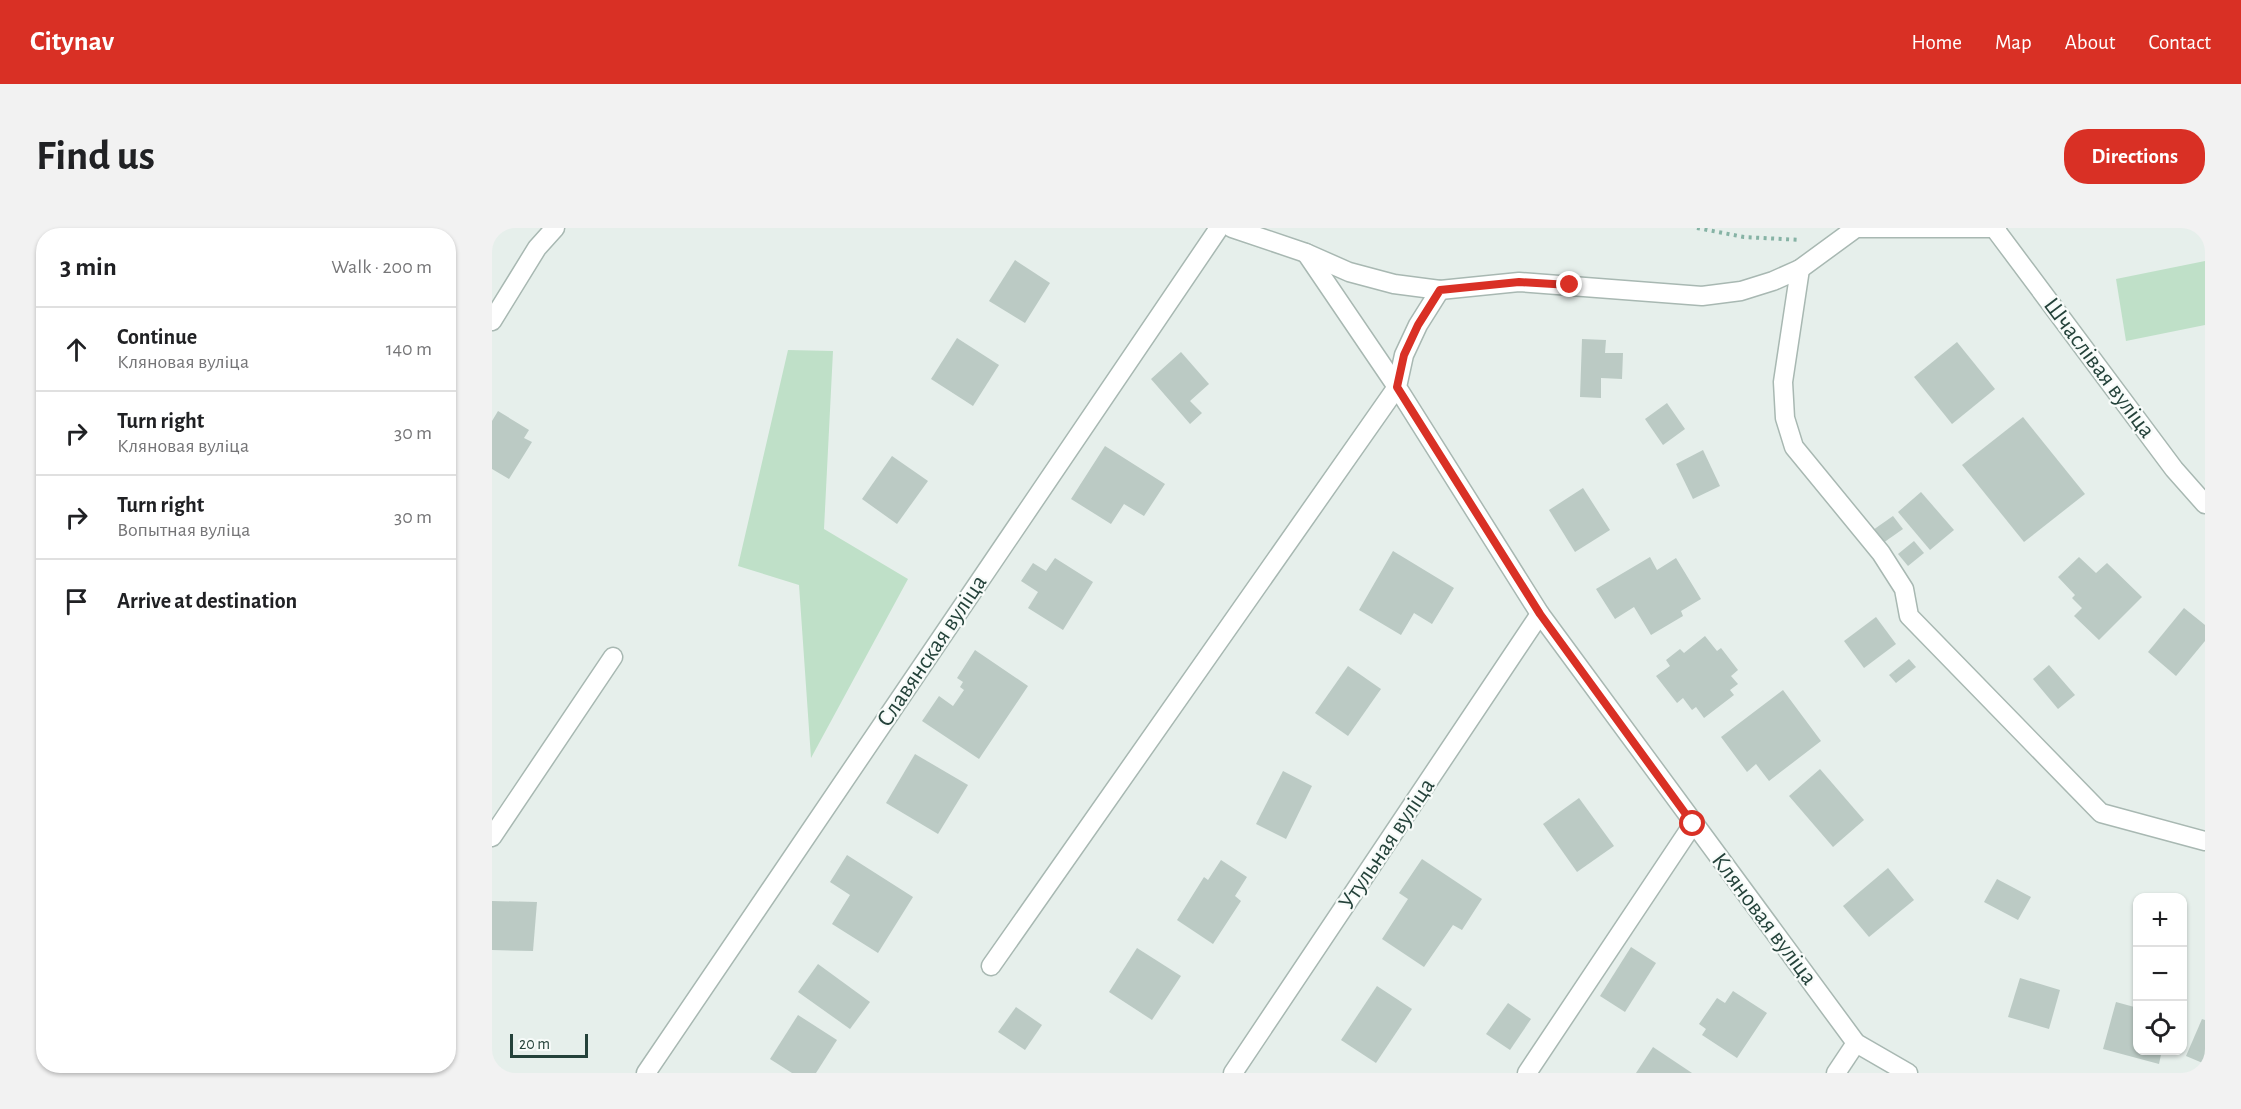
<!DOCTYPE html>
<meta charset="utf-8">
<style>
body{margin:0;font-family:"Alegreya Sans",sans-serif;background:#f2f2f2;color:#202124}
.controls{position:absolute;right:18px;bottom:18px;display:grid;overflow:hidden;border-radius:12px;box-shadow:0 2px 4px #0004}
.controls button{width:54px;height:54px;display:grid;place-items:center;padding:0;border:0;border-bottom:2px solid #e0e0e0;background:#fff;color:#202124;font:30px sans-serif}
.scale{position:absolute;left:18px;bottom:15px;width:78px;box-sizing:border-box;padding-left:6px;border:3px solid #24423a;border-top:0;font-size:16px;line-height:21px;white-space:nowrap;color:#24423a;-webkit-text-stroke:4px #f7fbf9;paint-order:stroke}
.stop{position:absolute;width:18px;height:18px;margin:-14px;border:4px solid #d93025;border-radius:50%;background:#fff}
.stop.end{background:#d93025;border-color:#fff;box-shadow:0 2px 6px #0008}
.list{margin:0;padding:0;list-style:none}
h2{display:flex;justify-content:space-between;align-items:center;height:78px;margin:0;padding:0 24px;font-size:26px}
h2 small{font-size:20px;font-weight:400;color:#757577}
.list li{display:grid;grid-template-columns:39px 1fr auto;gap:18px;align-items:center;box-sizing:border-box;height:84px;padding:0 24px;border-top:2px solid #e0e0e0}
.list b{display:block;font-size:22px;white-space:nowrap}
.list p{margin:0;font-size:20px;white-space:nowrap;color:#757577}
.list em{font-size:20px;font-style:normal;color:#757577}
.icon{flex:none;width:33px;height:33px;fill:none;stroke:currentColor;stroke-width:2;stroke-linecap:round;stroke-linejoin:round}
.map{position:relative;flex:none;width:1713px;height:845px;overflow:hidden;border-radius:24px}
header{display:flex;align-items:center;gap:36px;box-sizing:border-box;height:84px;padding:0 30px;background:#d93025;color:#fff}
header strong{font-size:28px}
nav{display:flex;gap:33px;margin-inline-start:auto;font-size:21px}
.intro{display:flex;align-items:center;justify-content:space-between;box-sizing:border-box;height:144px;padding:0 36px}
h1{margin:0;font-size:42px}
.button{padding:15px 27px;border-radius:24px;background:#d93025;color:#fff;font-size:21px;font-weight:700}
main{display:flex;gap:36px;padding:0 36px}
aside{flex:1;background:#fff;border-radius:24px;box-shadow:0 2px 4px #0004}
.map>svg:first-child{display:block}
</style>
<header>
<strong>Citynav</strong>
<nav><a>Home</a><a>Map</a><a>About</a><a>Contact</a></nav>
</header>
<div class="intro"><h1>Find us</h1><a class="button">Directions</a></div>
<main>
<aside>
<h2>3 min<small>Walk · 200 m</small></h2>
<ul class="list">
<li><svg class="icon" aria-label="ahead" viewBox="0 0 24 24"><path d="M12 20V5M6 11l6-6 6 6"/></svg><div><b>Continue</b><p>Кляновая вуліца</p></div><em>140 m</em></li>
<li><svg class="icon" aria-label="right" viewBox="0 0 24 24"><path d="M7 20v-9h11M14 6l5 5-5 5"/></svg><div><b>Turn right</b><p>Кляновая вуліца</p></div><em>30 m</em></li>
<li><svg class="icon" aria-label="right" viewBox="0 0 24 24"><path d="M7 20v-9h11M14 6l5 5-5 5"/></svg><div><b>Turn right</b><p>Вопытная вуліца</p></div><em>30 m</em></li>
<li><svg class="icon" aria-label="arrive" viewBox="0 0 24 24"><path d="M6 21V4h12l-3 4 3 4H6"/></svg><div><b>Arrive at destination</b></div></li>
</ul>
</aside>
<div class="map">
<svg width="1713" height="845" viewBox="0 0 1713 845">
<rect width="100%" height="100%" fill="#e6efeb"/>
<g fill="#bfe0c8">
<polygon points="1713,33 1713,97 1634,113 1624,51"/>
<polygon points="296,122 341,123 332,301 416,351 319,530 307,357 246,338"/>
</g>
<g fill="#bbcac4">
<polygon points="523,32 558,55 533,95 497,73"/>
<polygon points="465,110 507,137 481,178 439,151"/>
<polygon points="1090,111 1114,112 1113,125 1131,125 1130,151 1109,150 1109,170 1088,169"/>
<polygon points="1465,114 1503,161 1460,196 1422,149"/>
<polygon points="689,124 717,156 698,173 710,185 698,196 659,151"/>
<polygon points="1175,175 1193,201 1171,217 1153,191"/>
<polygon points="6,183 37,202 32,210 40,214 17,251 0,241 0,193"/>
<polygon points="1531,189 1593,266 1532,314 1470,237"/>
<polygon points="613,218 673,256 652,288 632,276 619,296 579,271"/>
<polygon points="1211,222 1228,258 1201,271 1184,236"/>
<polygon points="400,228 436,253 405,296 370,271"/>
<polygon points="1091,260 1118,302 1083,324 1057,282"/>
<polygon points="1429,264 1462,302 1438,322 1406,284"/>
<polygon points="1401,288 1411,301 1391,315 1381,302"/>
<polygon points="1422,313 1432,325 1416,338 1406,326"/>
<polygon points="901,323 962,360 940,396 922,385 909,407 867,382"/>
<polygon points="1158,329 1165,342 1184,330 1209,371 1189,383 1191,388 1159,407 1142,379 1123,391 1104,361"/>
<polygon points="1587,329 1604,345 1615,335 1650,369 1607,412 1582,388 1590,380 1580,370 1583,367 1566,349"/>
<polygon points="563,330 601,354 571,402 536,380 546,364 529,353 541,335 554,343"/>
<polygon points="1692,380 1713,397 1713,413 1684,448 1656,424"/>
<polygon points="1384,389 1404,416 1372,440 1352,413"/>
<polygon points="1213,408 1225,423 1229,420 1246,442 1239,448 1246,456 1238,462 1242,467 1212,490 1204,479 1200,482 1191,470 1185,475 1164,448 1178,438 1174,432 1188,421 1192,425"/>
<polygon points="483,422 536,458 487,531 430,493 447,468 461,478 472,462 468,459 471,454 465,450"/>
<polygon points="1417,431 1424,439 1404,455 1397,447"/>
<polygon points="1557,437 1583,467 1566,481 1541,451"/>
<polygon points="856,438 889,461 856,508 823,485"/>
<polygon points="1291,462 1329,513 1277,553 1264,536 1255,544 1229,509"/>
<polygon points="423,526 476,557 446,606 394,575"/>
<polygon points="1328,541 1372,592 1341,619 1297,568"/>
<polygon points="791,543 820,558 794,611 764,596"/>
<polygon points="1087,570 1122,618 1085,644 1051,596"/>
<polygon points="355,627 421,669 386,725 340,696 358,667 338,654"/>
<polygon points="930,631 990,671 970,702 961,697 932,739 890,711 916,671 907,665"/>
<polygon points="729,632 755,649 743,668 749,673 721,716 685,692 712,649 716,652"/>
<polygon points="1396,640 1422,672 1377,709 1351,678"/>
<polygon points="1505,651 1539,669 1526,692 1492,674"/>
<polygon points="0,673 45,674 41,723 0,722"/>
<polygon points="1139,719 1164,735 1133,784 1108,768"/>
<polygon points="645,720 689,748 660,792 617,764"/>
<polygon points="326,736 378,774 358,801 306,764"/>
<polygon points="1528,750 1568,762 1557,801 1516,789"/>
<polygon points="885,758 920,781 884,835 849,812"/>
<polygon points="1241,763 1275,785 1245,830 1210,807 1214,801 1207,796 1225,770 1233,775"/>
<polygon points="1624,774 1646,780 1646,822 1670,822 1667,836 1611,821"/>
<polygon points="1016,775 1039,791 1018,822 994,806"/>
<polygon points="524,779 550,797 533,822 506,804"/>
<polygon points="306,787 345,812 324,845 300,845 278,831"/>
<polygon points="1710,791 1713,792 1713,836 1694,828"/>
<polygon points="1161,819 1200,845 1144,845"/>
</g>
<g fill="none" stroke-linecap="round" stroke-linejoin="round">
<g stroke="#a8b8b2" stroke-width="21">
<g id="minor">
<polyline points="740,0 814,25 857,44 902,56 948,62 1027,54 1210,68 1249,63 1281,53 1308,41 1364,0 1505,0"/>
<polyline points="1503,1 1682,241 1713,276"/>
<polyline points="1308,41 1291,154 1293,190 1302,219 1389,325 1412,361 1417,388 1609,585 1713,613"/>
<polyline points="948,62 926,97 912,127 905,159 1048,386 1364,815 1416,845"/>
<polyline points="0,93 45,20 63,0"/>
<polyline points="0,609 121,429"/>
<polyline points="499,738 905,159 814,25"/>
<polyline points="154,845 727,0"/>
<polyline points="741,845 1048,386"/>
<polyline points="1035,845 1201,596"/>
<polyline points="1344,845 1364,815"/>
</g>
</g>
<polyline stroke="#86b3a5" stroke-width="4" stroke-dasharray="3 4.5" stroke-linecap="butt" points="1205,0 1252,9 1309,12"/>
<use href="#minor" stroke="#fff" stroke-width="18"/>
</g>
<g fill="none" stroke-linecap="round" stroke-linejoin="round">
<polyline stroke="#d93025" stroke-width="8" points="1078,57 1027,54 948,62 926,97 912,127 905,159 1048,386 1201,596"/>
</g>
<g text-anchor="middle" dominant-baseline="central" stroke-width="4.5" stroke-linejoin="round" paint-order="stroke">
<g font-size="24" fill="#24423a" stroke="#f7fbf9">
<text transform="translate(1607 140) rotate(53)">Шчаслівая вуліца</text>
<text transform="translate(440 423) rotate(-56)">Славянская вуліца</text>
<text transform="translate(895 616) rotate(-56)">Утульная вуліца</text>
<text transform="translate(1272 691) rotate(53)">Кляновая вуліца</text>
</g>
</g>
</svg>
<div class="controls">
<button>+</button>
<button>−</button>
<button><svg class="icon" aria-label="locate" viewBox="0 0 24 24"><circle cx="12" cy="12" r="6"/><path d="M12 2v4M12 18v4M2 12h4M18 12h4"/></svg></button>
</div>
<div class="scale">20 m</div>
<div class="stop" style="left:1201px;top:596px"></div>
<div class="stop end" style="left:1078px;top:57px"></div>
</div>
</main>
